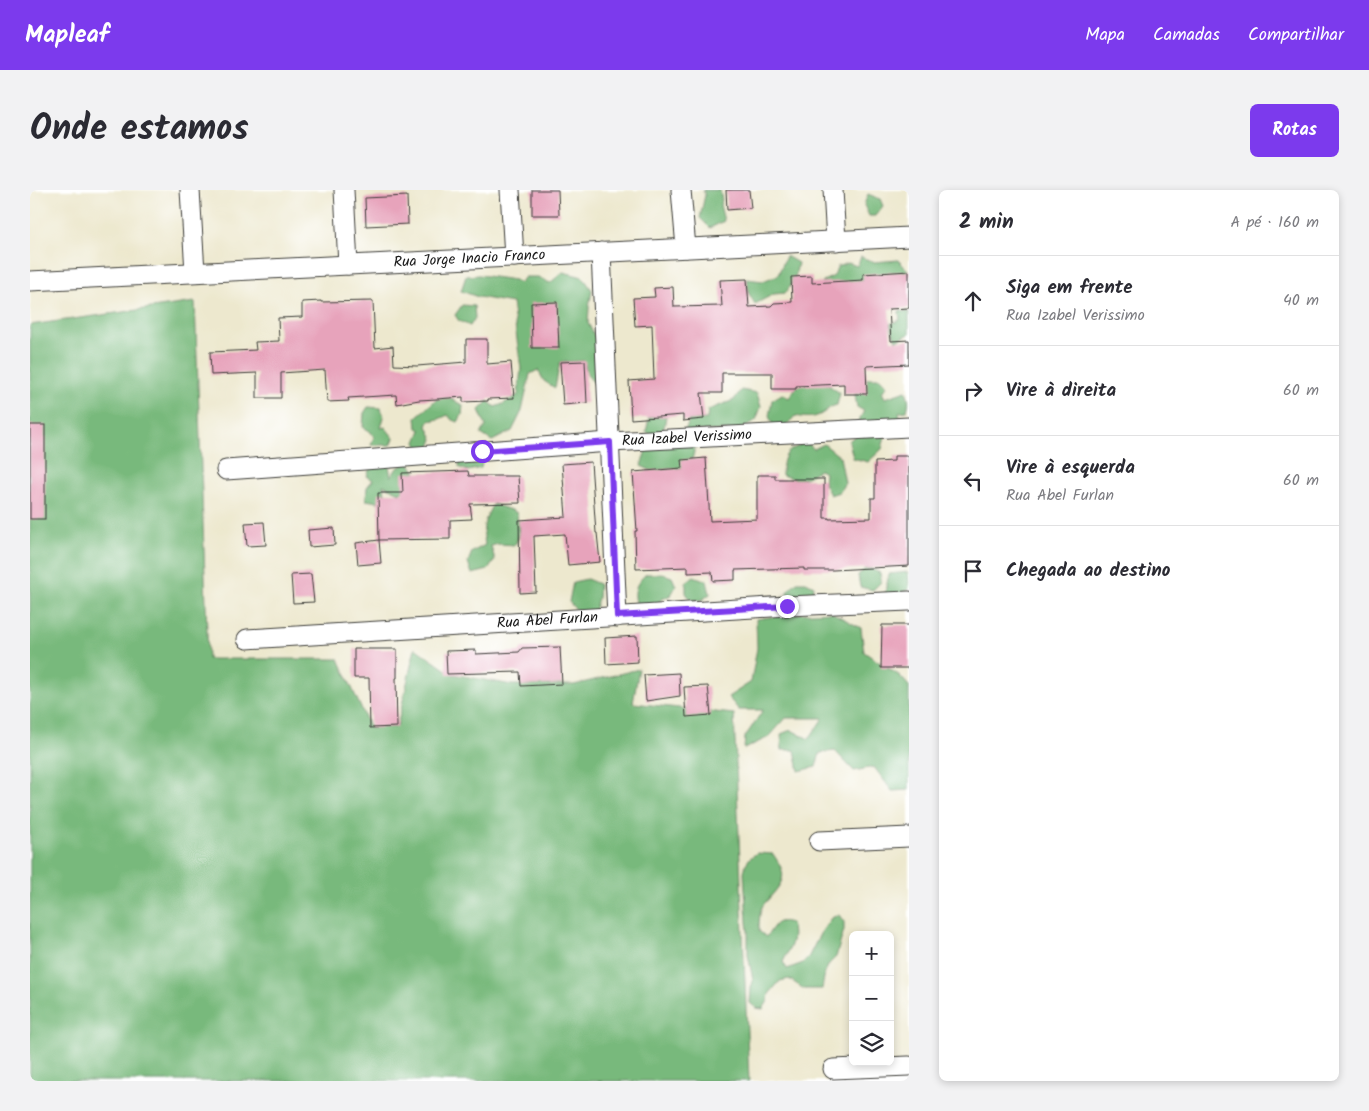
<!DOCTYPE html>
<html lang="pt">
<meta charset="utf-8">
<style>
body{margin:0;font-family:Kalam,sans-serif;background:#f2f2f3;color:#2b2b33}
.controls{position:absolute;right:15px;bottom:15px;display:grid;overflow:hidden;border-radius:8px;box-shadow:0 2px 8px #0003}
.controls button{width:45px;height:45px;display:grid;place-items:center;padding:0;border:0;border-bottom:1px solid #e1e1e2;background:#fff;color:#2b2b33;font:25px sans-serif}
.stop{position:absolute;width:15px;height:15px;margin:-11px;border:4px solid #7c3aed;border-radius:50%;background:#fff}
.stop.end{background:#7c3aed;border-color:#fff;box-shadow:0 1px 5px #0008}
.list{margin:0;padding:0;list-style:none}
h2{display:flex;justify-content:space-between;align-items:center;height:65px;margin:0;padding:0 20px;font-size:21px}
h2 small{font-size:16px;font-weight:400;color:#7c7c81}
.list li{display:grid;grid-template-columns:32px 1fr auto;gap:15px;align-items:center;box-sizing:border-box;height:90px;padding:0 20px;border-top:1px solid #e1e1e2}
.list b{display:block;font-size:19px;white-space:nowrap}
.list p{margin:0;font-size:16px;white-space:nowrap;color:#7c7c81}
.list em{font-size:16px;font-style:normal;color:#7c7c81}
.icon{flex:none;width:28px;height:28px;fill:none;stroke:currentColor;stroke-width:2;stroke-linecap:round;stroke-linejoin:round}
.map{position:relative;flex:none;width:879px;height:891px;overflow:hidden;border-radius:8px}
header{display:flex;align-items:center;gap:30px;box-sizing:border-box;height:70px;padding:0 25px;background:#7c3aed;color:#fff}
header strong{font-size:24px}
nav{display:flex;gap:28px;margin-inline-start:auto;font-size:18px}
.intro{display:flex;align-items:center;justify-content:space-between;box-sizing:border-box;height:120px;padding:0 30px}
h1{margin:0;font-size:35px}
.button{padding:12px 22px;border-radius:8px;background:#7c3aed;color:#fff;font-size:18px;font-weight:700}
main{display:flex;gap:30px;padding:0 30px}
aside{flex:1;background:#fff;border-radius:8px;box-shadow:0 2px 8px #0003}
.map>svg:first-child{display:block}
</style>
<header>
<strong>Mapleaf</strong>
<nav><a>Mapa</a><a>Camadas</a><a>Compartilhar</a></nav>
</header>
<div class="intro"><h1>Onde estamos</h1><a class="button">Rotas</a></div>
<main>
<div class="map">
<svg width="879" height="891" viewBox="0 0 879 891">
<rect width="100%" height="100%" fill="#fff"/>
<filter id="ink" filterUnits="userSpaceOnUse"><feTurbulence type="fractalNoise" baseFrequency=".02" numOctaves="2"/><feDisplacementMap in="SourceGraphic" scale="10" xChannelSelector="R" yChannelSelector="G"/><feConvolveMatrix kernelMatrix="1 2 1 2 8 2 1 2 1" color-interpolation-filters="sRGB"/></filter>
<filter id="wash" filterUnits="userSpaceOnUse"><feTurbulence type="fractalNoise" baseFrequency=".0096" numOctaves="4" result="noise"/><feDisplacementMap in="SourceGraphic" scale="20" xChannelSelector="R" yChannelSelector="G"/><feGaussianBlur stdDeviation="1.12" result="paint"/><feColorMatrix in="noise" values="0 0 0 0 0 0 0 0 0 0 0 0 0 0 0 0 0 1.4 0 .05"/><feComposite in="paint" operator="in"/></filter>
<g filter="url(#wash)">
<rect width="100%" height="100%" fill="#ede8ce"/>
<g fill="#78b97b" stroke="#4a6a4c">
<polygon points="673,0 690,0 692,10 690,15 694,31 680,38 670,28 675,5"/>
<polygon points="838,4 850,9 853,16 845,26 839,26 834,15"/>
<polygon points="756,66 768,73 765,87 756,103 744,104 725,114 718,102 717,89 733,91 748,85"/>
<polygon points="831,67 844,72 868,70 879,81 832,90 788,102 793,91 804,86 807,77 818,73 827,76"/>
<polygon points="533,82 553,87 562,100 559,118 558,133 565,147 569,163 570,180 564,193 558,186 554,171 530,172 525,198 514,191 508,180 500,184 492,221 482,241 462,251 451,244 456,236 449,220 458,211 465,217 473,214 488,205 491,179 482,113 448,107 431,101 436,86 449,85 485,90 489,93 495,87 508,87 520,93"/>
<polygon points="165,112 178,469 309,469 340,538 367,537 385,458 422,484 482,495 544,495 609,479 603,513 704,524 719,891 0,891 0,135"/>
<polygon points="432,115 444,116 445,128 440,136 429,131 425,125"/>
<polygon points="869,121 879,122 879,144 866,151 860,134 870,130"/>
<path d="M836,188H850L857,196L852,202L855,208L876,201C879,209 879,213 877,221L869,222L870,228L868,243L855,246L852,259L838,272L823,268L819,251L828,243C827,236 830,227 834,221L827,217L825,205Z"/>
<path d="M771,190L797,194L810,203L807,215C799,217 799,219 793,223C784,229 775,228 765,226L753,239L743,236L739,226L742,210L752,204L759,208Z"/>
<polygon points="711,200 727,203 731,217 726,230 711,240 655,241 659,230 677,229 678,220 704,210"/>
<polygon points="425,203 422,210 433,215 432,225 428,232 422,230 418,225 409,229 399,231 397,236 403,249 400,257 389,258 386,252 391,240 387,238 386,227 407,209"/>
<polygon points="338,217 351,218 354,227 351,238 355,237 364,248 361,255 341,255 344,247 340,241 333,237 334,223"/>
<polygon points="636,226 634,238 624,246 616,242 619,228"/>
<polygon points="663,248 664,262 660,277 622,281 611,276 616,260 626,250"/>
<path d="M777,253L784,259L794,254L810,267L815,293L809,302L800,305L794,293L795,283L789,280C773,290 770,292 752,285C753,263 757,260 777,253Z"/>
<polygon points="430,264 453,269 451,278 438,281 429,277"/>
<polygon points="342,272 359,276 361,287 367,278 379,272 386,283 370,303 353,295 355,303 348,312 336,310 337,297 343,290 337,286"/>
<path d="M463,314L481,320L487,323L489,346L485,355L468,354L461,356L465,370L458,380L442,384L438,372L442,362L455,355C452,335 454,331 463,314Z"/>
<polygon points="835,379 841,379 850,383 851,392 843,400 830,397 828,385"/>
<polygon points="878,382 879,399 865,407 855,403 859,384"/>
<path d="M616,384H633L642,387L646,396L641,405L631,409L628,416H617L606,413C603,400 606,393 616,384Z"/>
<polygon points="664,386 677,391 680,404 672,410 661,410 656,403 656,392"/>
<polygon points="557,389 569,394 568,408 564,422 548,422 539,412 543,392"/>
<polygon points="767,392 776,392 784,396 782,408 757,413 758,400"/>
<polygon points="801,422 831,438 834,462 870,486 879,496 879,600 862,601 844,577 824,581 805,561 790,563 786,577 769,581 765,560 752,560 751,544 761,540 779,549 793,528 756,528 739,547 714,559 715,547 733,520 709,520 698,507 721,492 727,458 726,429 762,424"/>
<path d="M727,663L743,664C755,682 757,688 742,705C739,709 734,713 732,717C729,724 729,734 729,741L736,747C745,736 745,728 761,733C766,750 760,757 753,772L757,779L773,773L779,766L790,744L801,728L809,725L814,732V740L806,767L799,774L795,782L792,799H774L759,789L750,791L739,804L738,811L733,819L726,818L720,813L721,798L723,790L718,765V741L717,732L714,683L715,675L720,668Z"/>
</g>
<g id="blocks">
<g fill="#e7a3bb">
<polygon points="502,0 528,0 529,25 502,25"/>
<polygon points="696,0 719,0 721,18 697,20"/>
<polygon points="377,6 378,34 336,36 335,8"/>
<polygon points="879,81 879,118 859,119 861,151 879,150 879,174 836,176 837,204 814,204 814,194 766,196 766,199 742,199 742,183 692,183 692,203 671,203 674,229 653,231 653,225 601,229 599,191 624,189 622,135 605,136 603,108 625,107 624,98 643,97 644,117 692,116 690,90 717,89 719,117 741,116 744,113 762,112 761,87 782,86 782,93 833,90 833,84"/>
<polygon points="291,111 291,112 343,111 345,158 363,156 364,175 387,176 436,172 436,149 457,149 457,174 481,172 484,208 458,209 458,211 433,212 433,207 407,209 389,210 367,214 366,205 318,208 319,211 297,212 295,180 251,183 251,208 227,208 227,183 181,185 180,162 226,160 225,152 249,151 248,128 272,127 272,112"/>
<polygon points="527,112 529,158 502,158 501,113"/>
<polygon points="555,171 557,213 533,215 530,172"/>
<rect x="0" y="235" width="15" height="94"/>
<polygon points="864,266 879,266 879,376 803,380 774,380 774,378 705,380 705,390 683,391 682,382 658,383 658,377 606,379 605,341 607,341 603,282 652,278 651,270 676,268 680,331 727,329 727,285 745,285 745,289 794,289 794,328 799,328 799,329 841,328 841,308 845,308 845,272 864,271"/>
<polygon points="561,272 566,343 567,343 570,372 538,375 535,344 504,346 506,402 490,403 489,330 536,327 532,274"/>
<polygon points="438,281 439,286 488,286 490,313 440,314 442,329 420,330 420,349 349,350 348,303 373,303 372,283"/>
<polygon points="234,332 236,355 217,356 215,333"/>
<polygon points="304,338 305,355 279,357 278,340"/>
<polygon points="349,350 351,373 328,375 326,353"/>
<polygon points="281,384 284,412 263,413 261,385"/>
<polygon points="852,435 879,435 879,478 851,478"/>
<polygon points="607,446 608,472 576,474 575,448"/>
<polygon points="530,457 532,494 491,496 490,482 417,484 416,461 446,460 446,464 489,462 492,458"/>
<polygon points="324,459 367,459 367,488 366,488 367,537 340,538 339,488 324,488"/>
<polygon points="649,483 650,506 616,511 614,485"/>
<polygon points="678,496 681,525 656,527 654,497"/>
</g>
</g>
</g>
<g filter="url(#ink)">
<use href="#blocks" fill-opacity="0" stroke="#3b3b37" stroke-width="1"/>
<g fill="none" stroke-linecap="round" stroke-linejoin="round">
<g stroke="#3b3b37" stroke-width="21">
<g id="minor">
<polyline points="160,0 165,82"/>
<polyline points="314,0 318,75"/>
<polyline points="480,0 484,67"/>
<polyline points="651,0 656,58"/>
<polyline points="803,0 806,51"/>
<polyline points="571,62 587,427"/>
<path id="s1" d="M0,91L879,47"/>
<path id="s2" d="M196,280L580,252L879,237"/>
<path id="s3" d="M217,449L757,416L879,411"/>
<polyline points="789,651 879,647"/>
<polyline points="803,879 879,876"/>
</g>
</g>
<use href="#minor" stroke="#fff" stroke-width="19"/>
</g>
</g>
<g fill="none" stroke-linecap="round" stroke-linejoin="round" filter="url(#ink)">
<polyline stroke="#7c3aed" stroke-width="6" points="452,261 580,252 587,426 757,416"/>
</g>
<g text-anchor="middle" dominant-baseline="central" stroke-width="4" stroke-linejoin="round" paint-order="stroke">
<g font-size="15" fill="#1c1c1c" stroke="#fff">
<text stroke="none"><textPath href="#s1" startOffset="440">Rua Jorge Inacio Franco</textPath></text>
<text stroke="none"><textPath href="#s2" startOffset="462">Rua Izabel Verissimo</textPath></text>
<text stroke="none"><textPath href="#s3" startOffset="301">Rua Abel Furlan</textPath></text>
</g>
</g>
</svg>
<div class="controls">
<button>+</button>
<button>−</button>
<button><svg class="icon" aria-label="layers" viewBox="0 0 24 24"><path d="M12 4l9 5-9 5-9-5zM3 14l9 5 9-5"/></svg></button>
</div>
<div class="stop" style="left:452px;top:261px"></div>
<div class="stop end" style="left:757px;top:416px"></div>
</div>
<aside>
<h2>2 min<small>A pé · 160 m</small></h2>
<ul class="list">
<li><svg class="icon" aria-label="ahead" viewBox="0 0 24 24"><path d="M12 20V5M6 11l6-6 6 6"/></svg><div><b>Siga em frente</b><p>Rua Izabel Verissimo</p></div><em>40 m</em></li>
<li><svg class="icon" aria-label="right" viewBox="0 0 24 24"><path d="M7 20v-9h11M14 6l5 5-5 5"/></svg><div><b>Vire à direita</b></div><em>60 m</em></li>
<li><svg class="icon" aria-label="left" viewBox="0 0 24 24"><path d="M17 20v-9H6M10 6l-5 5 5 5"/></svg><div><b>Vire à esquerda</b><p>Rua Abel Furlan</p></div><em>60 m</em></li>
<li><svg class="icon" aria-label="arrive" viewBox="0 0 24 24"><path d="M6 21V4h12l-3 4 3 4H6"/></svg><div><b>Chegada ao destino</b></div></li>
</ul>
</aside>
</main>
